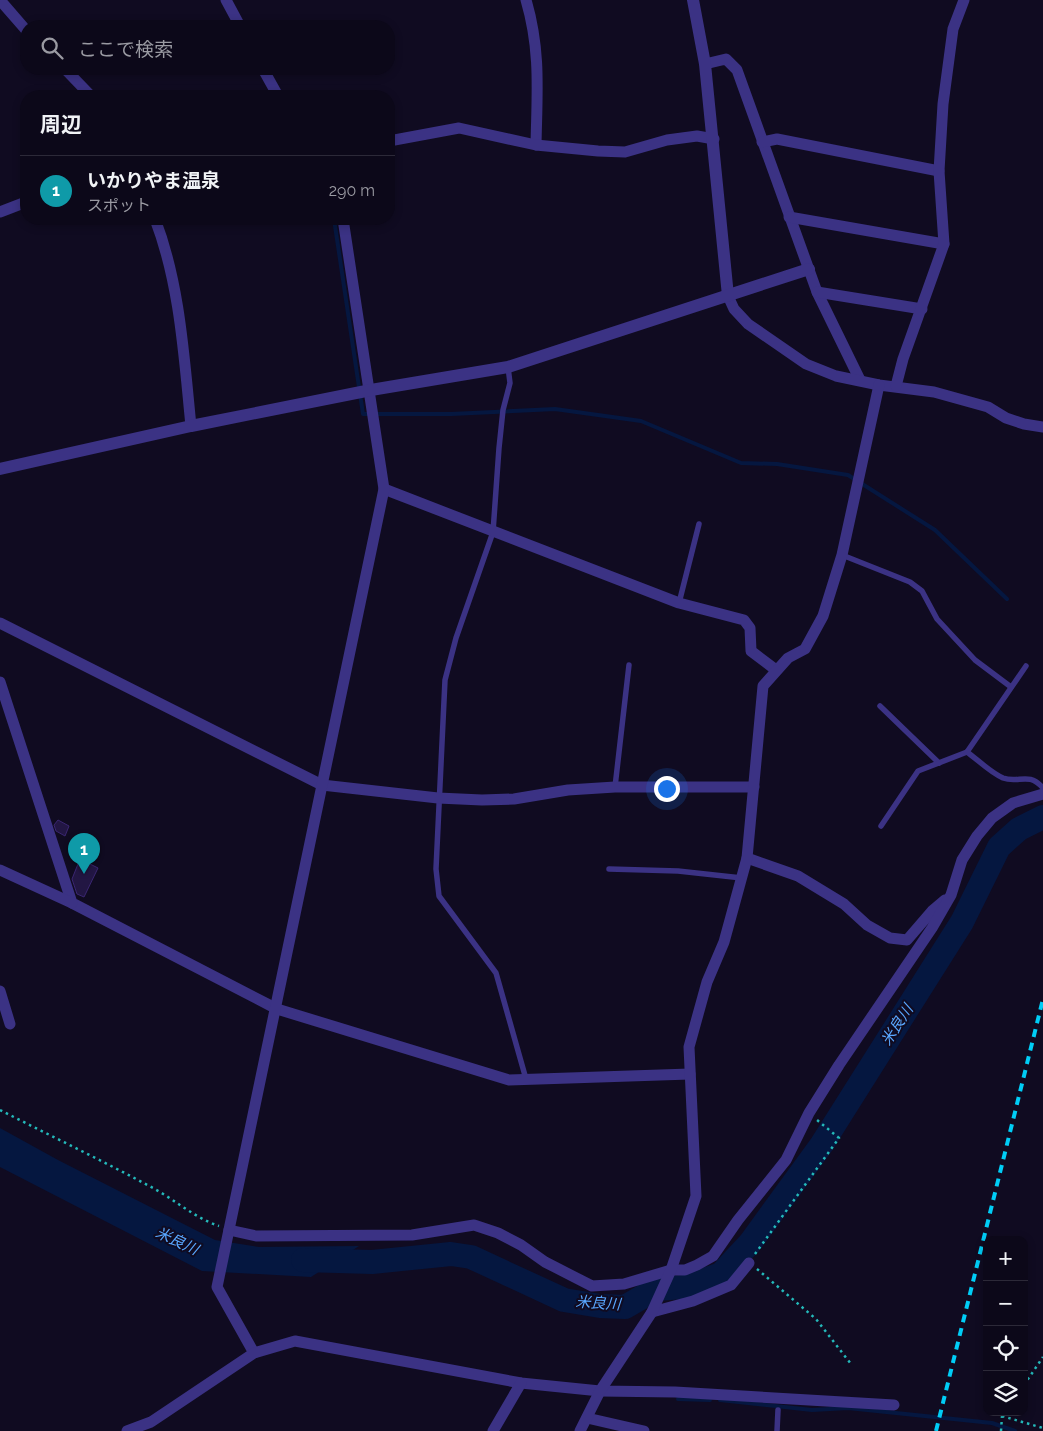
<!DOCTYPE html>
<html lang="ja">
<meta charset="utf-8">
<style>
body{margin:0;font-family:Raleway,"Noto Sans JP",sans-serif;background:#151122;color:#f1f3f6}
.controls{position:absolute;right:15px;bottom:15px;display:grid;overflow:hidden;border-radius:10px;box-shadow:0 2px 8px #0003}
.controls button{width:45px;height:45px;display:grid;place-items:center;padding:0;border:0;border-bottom:1px solid #2c2938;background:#0c0819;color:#f1f3f6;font:25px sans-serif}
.you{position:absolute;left:666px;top:788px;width:18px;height:18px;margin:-12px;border:4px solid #fff;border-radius:50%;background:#1a73e8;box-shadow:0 0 0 8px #1a73e833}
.badge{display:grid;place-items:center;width:32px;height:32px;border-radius:50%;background:#0b8043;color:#fff;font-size:16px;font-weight:700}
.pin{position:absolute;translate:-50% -41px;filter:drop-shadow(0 1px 2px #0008)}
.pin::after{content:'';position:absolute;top:26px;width:18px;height:15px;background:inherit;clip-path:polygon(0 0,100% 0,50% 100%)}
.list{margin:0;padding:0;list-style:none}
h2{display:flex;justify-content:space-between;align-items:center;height:65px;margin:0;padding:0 20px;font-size:21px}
h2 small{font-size:16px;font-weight:400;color:#9a9aa2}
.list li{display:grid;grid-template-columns:32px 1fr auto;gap:15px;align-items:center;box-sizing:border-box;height:70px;padding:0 20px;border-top:1px solid #2c2938}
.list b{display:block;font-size:19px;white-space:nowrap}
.list p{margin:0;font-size:16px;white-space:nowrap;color:#9a9aa2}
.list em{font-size:16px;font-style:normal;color:#9a9aa2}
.icon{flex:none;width:28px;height:28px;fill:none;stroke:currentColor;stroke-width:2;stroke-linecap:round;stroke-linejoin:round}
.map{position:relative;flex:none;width:1043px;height:1431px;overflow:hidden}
.search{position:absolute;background:#0c0819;box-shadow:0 2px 8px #0003;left:20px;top:20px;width:375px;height:55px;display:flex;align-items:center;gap:12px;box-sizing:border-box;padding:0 18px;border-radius:20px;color:#9a9aa2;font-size:19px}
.panel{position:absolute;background:#0c0819;box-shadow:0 2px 8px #0003;left:20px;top:90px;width:375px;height:135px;border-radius:20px}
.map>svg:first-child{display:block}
</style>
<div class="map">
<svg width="1043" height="1431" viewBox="0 0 1043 1431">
<rect width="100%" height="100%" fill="#100b21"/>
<polygon fill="#051740" points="0,1128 58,1160 215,1240 259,1247 359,1246 311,1277 202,1271 0,1167"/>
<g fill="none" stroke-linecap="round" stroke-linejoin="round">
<g stroke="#051740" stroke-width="4">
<polyline points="334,219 363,414 451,414 555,409 641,421 741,463 777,464 848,475 935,530 1007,599"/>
<polyline points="678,1399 710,1400"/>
<polyline points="720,1400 812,1410 848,1408 992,1423 1015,1431"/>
</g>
<polyline stroke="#051740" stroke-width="24" points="303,1260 372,1262 451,1254 471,1257 564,1300 600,1306 625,1307 656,1289 684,1287 721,1274 750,1243 822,1144 962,922 999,847 1019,829 1043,817"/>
</g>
<g fill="#221643" stroke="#3a2671">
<polygon points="58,820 69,826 65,836 56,831 54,825"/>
<polygon points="80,859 98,868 84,897 77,894 72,879"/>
</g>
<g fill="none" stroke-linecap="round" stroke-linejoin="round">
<g stroke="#24b9ba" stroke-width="2.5" stroke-dasharray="2.5 4" stroke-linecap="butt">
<path d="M0,1110C51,1136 103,1161 153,1188C175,1200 195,1218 219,1226"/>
<polyline points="755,1254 839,1138 817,1120"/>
<polyline points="757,1269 816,1319 851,1364"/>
<polyline points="1024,1385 1043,1357"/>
<polyline points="1002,1416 1043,1428"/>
<polyline points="1001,1431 1002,1416 1005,1412"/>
</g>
<g stroke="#3b3284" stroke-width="5.5">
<polyline points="508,367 510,383 503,410 499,448 493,532 456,638 445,680 436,869 439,896 496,973 526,1079"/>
<polyline points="842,555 910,582 922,591 937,619 975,660 1011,687"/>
<polyline points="679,603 699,524"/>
<polyline points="880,706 939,763"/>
<path d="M967,752C978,760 991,773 1003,778C1019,784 1028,771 1043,788"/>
<polyline points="615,787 629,665"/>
<polyline points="881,826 918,771 967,752 1026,666"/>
<polyline points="609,869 678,871 742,878"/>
<polyline points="777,1431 778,1410"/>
</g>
<g stroke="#3b3284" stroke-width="11">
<polyline points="0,0 26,30"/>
<polyline points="226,0 240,26"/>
<path d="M526,0C541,51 537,93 536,145"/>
<polyline points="705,64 726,59 737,70 817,292 860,380"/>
<polyline points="65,69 91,96"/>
<polyline points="263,69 278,96"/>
<polyline points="389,141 459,128 536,145 598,151 625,152 667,140 697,136 714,139"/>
<polyline points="762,142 777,139 939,171"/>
<polyline points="0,212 26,202"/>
<polyline points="789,217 944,244"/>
<path d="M155,219C180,284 184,357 191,426"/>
<polyline points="817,292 922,309"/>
<polyline points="728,296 734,309 748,324 806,364 836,376 879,385 934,392 988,407 1006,418 1024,424 1043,427"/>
<polyline points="896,386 903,359 944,244 939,171 943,104 953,29 964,0"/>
<polyline points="384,489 679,603 744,620 750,628 751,651 776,670"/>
<polyline points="0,623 322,785 438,798 482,800 514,799 568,790 615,787 754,787"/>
<polyline points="0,682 72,903 277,1009 509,1080 690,1074"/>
<polyline points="747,858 798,876 844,904 867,925 890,938 907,940 932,911 945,900"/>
<polyline points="0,870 72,903"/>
<polyline points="0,991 10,1024"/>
<polyline points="229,1230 256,1236 412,1235 474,1225 498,1233 521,1245 545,1262 592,1286 624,1284 671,1270 685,1270 697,1265 713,1256 738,1220 786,1160 809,1113 839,1065 932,928 951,895 962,860 977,836 992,818 1013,803 1043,794"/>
<polyline points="652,1312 693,1301 731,1285 749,1263"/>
<polyline points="254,1353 217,1287 384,489 343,219"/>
<polyline points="587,1418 644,1431"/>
<polyline points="127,1431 151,1422 254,1353 295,1341 521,1383 600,1391 675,1392 894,1405"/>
<polyline points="493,1431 521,1383"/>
<polyline points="580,1431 600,1391 652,1312 671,1270 696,1196 689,1047 707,982 724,942 747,858 763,686 788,658 805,649 823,616 842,555 879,385"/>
</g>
<g stroke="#3b3284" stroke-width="12">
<polyline points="693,0 705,64 728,296"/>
<polyline points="0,469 191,426 371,390 508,367 809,269"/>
</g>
<polyline stroke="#00cdf6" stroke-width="4" stroke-dasharray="8 6" stroke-linecap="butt" points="936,1431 1043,999"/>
</g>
<g text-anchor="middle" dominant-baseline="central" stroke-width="4" stroke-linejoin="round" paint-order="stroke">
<g font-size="15" font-style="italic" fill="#59a7ff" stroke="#100b21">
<text transform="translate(897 1025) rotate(-57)">米良川</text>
<text transform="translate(177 1241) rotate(25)">米良川</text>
<text transform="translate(598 1303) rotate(4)">米良川</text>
</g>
</g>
</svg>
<div class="controls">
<button>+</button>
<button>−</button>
<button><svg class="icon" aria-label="locate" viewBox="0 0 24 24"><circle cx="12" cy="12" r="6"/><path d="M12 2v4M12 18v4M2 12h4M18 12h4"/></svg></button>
<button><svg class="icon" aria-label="layers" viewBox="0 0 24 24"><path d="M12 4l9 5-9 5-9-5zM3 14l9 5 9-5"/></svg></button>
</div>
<div class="you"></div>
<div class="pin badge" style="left:84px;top:874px;background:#0f9aa8">1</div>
<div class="search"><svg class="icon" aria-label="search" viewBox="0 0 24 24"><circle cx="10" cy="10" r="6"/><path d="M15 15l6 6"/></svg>ここで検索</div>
<section class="panel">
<h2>周辺<small></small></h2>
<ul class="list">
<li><span class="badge" style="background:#0f9aa8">1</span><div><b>いかりやま温泉</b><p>スポット</p></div><em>290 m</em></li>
</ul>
</section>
</div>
